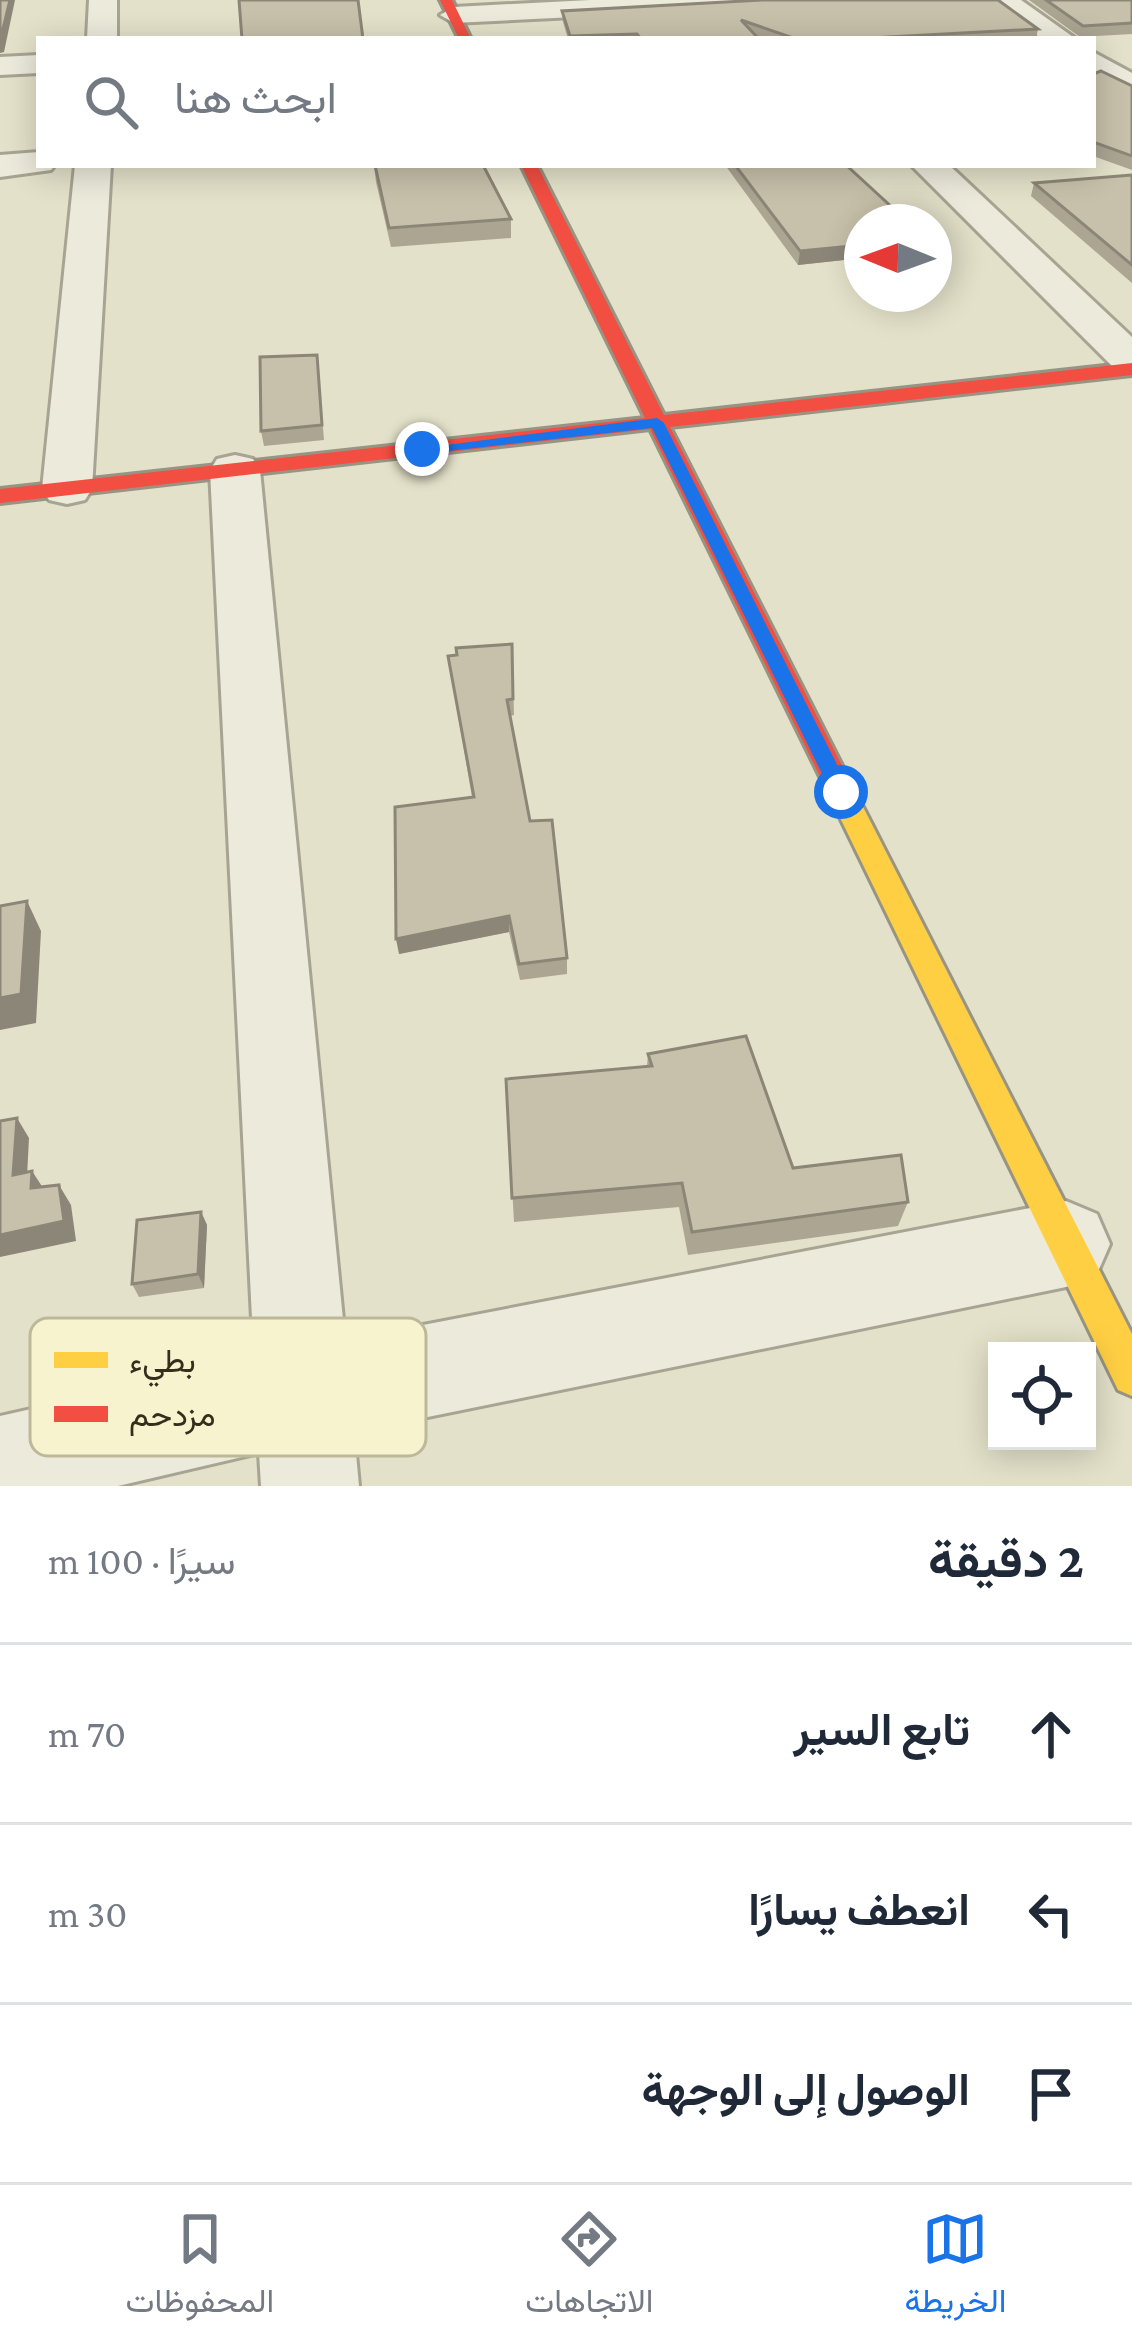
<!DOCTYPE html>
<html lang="ar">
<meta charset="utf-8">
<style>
body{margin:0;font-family:"Crimson Pro",Vazirmatn,serif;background:#f2f2f3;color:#1f2937;direction:rtl}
.controls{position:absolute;right:36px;bottom:36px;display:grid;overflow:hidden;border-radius:0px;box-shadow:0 6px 30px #0003}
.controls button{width:108px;height:108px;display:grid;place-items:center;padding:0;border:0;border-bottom:3px solid #e0e1e3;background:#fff;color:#1f2937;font:60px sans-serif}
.compass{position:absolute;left:844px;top:204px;width:108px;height:108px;border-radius:50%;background:#fff;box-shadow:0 6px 30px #0003;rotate:271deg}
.stop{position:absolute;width:36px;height:36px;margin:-27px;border:9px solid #1a73e8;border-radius:50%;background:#fff}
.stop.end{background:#1a73e8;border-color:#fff;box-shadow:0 3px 12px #0008}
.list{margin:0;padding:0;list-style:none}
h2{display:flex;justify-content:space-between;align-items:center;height:156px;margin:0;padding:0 48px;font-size:51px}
h2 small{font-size:39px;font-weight:400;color:#747a83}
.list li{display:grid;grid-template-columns:78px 1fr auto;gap:36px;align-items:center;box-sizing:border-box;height:180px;padding:0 48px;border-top:3px solid #e0e1e3}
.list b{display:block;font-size:45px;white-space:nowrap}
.list em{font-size:39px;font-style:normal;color:#747a83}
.icon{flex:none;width:66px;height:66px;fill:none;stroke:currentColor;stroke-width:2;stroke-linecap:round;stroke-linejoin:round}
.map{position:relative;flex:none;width:1132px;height:1486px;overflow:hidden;direction:ltr}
.search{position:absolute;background:#fff;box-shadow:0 6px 30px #0003;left:36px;right:36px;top:36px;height:132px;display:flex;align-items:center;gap:30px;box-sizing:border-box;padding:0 42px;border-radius:0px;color:#747a83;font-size:45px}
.sheet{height:696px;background:#fff}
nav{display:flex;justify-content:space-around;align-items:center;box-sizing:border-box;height:168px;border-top:3px solid #e0e1e3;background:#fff;font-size:33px;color:#747a83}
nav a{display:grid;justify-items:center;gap:6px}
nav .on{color:#1a73e8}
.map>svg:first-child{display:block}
</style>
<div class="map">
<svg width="1132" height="1486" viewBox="0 0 1132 1486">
<rect width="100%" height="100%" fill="#e3e1c9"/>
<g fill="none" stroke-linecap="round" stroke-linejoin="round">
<g stroke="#a8a493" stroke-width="6">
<g id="street">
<polygon points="89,0 117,0 117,39 87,39"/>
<polygon points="590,0 772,0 758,8 454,23 440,15 454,7"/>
<polygon points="989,0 1021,0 1076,39 1042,39"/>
<polygon points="1093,52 1132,73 1132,96 1093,75"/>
<polygon points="39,55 39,73 0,75 0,57"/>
<polygon points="39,152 39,165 55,165 51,170 0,177 0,155"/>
<polygon points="75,165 111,165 92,489 85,500 67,504 49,500 42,489"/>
<polygon points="911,165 949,165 1132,337 1132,374 1116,370"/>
<polygon points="235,455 253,459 260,470 345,1340 1066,1201 1097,1214 1110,1244 1097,1274 1066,1287 354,1432 359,1486 261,1486 259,1453 118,1486 0,1486 0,1416 254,1359 210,470 217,459"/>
</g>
</g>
<g stroke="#989483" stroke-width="6">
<polygon id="slow" points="846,791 856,794 860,801 1132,1334 1132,1396 1118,1390 832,801 836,794"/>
</g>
<g stroke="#989483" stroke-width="6">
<g id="jam">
<polygon points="440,0 452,0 471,39 459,39"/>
<polygon points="521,165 537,165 664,415 1132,363 1132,375 670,427 860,801 856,808 836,808 832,801 650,429 0,503 0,489 645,418"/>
</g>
</g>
<use href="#street" fill="#ebeadb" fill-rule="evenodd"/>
<use href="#slow" fill="#ffcf43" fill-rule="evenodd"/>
<use href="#jam" fill="#f24e42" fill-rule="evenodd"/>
</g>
<g fill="#aba592">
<polygon points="1029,0 1132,0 1132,34 1080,37"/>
<polygon points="759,2 1038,29 1036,39 763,39 758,37 759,39 568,39 563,22 562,11"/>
<polygon points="1093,74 1132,86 1132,170 1093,156"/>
<polygon points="374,165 511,219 511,238 391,247 376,182"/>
<polygon points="725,165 865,165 848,167 862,222 862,258 798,265"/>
<polygon points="1132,175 1132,283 1031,196 1034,183"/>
<polygon points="317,355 324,440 264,446 261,431"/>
<polygon points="512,644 514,715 510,716 530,821 567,958 567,974 520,980 509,932 399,954 472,797 448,656"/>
<polygon points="648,1054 793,1168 908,1202 898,1226 688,1255 679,1207 514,1222 506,1079 647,1066"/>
<polygon points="201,1212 207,1225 204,1288 139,1297 132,1284"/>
</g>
<g fill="#8b8677">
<polygon points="10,0 15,0 4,52 0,53 0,41"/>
<polygon points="862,245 862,258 798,265 800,251"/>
<polygon points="27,901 41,931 36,1023 0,1030 0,998"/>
<polygon points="509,916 509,932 399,954 396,939"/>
<polygon points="17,1118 29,1138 26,1195 13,1175"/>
<polygon points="32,1171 45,1191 31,1188"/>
<polygon points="59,1185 71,1205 76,1241 0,1257 0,1235"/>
<polygon points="201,1212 207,1225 204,1288 198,1274"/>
</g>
<g fill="#c7c0aa" stroke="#8b8677" stroke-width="3">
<polygon points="0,0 10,0 0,41"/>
<polygon points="239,0 358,0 363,39 242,39"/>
<polygon points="762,0 998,0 1038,29 851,39 796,39 741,20 759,39 641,39 637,34 570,36 562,11"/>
<polygon points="1046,0 1132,0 1132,23 1083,26"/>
<polygon points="1101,71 1132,86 1132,156 1093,142 1093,74"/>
<polygon points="375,165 483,165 511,219 389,228"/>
<polygon points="735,165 846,165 908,222 862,222 862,245 800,251"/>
<polygon points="1132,175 1132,265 1034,183"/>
<polygon points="317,355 322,425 261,431 260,357"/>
<polygon points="512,644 513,699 507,700 530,821 552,820 567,958 519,964 509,916 396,939 395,807 474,797 448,656 457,655 456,648"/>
<polygon points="27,901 21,994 0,998 0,906"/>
<polygon points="746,1036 793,1168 901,1155 908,1202 692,1232 682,1183 512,1198 506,1079 652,1066 648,1054"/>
<polygon points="17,1118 13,1175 32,1171 31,1188 59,1185 64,1221 0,1235 0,1121"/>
<polygon points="201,1212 198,1274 132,1284 137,1220"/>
</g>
<polygon fill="#1a73e8" points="657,418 664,423 851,792 848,798 841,800 831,792 652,428 422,454 415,449"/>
<rect x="30" y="1318" width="396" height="138" rx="18" fill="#f6f3ce" stroke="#bcb899" stroke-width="3"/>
<rect x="54" y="1352" width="54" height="16" fill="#ffcf43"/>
<rect x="54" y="1406" width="54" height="16" fill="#f24e42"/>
<g font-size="33" fill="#362e1c">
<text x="129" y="1372">بطيء</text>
<text x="129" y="1426">مزدحم</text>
</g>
</svg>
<div class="controls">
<button><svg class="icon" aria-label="locate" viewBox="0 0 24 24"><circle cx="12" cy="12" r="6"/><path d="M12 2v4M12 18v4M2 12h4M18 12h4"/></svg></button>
</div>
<svg class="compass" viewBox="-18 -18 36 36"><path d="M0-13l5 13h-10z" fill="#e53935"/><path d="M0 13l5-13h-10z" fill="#747a83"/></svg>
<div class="stop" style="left:841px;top:792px"></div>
<div class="stop end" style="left:422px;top:449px"></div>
<div class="search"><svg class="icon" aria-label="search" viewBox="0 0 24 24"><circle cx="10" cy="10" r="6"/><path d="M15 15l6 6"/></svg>ابحث هنا</div>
</div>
<section class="sheet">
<h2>2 دقيقة<small>سيرًا · 100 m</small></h2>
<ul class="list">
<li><svg class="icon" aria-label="ahead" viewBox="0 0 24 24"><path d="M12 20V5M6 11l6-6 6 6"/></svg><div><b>تابع السير</b></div><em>70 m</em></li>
<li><svg class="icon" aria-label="left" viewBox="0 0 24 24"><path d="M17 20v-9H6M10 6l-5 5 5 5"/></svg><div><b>انعطف يسارًا</b></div><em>30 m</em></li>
<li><svg class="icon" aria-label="arrive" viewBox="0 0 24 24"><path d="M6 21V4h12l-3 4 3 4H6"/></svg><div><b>الوصول إلى الوجهة</b></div></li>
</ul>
</section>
<nav>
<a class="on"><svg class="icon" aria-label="map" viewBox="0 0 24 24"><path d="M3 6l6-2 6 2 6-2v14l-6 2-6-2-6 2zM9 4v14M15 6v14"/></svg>الخريطة</a>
<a><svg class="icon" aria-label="directions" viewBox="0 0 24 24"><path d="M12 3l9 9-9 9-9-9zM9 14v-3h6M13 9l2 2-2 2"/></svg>الاتجاهات</a>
<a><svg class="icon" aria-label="saved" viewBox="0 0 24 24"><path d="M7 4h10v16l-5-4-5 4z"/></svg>المحفوظات</a>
</nav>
